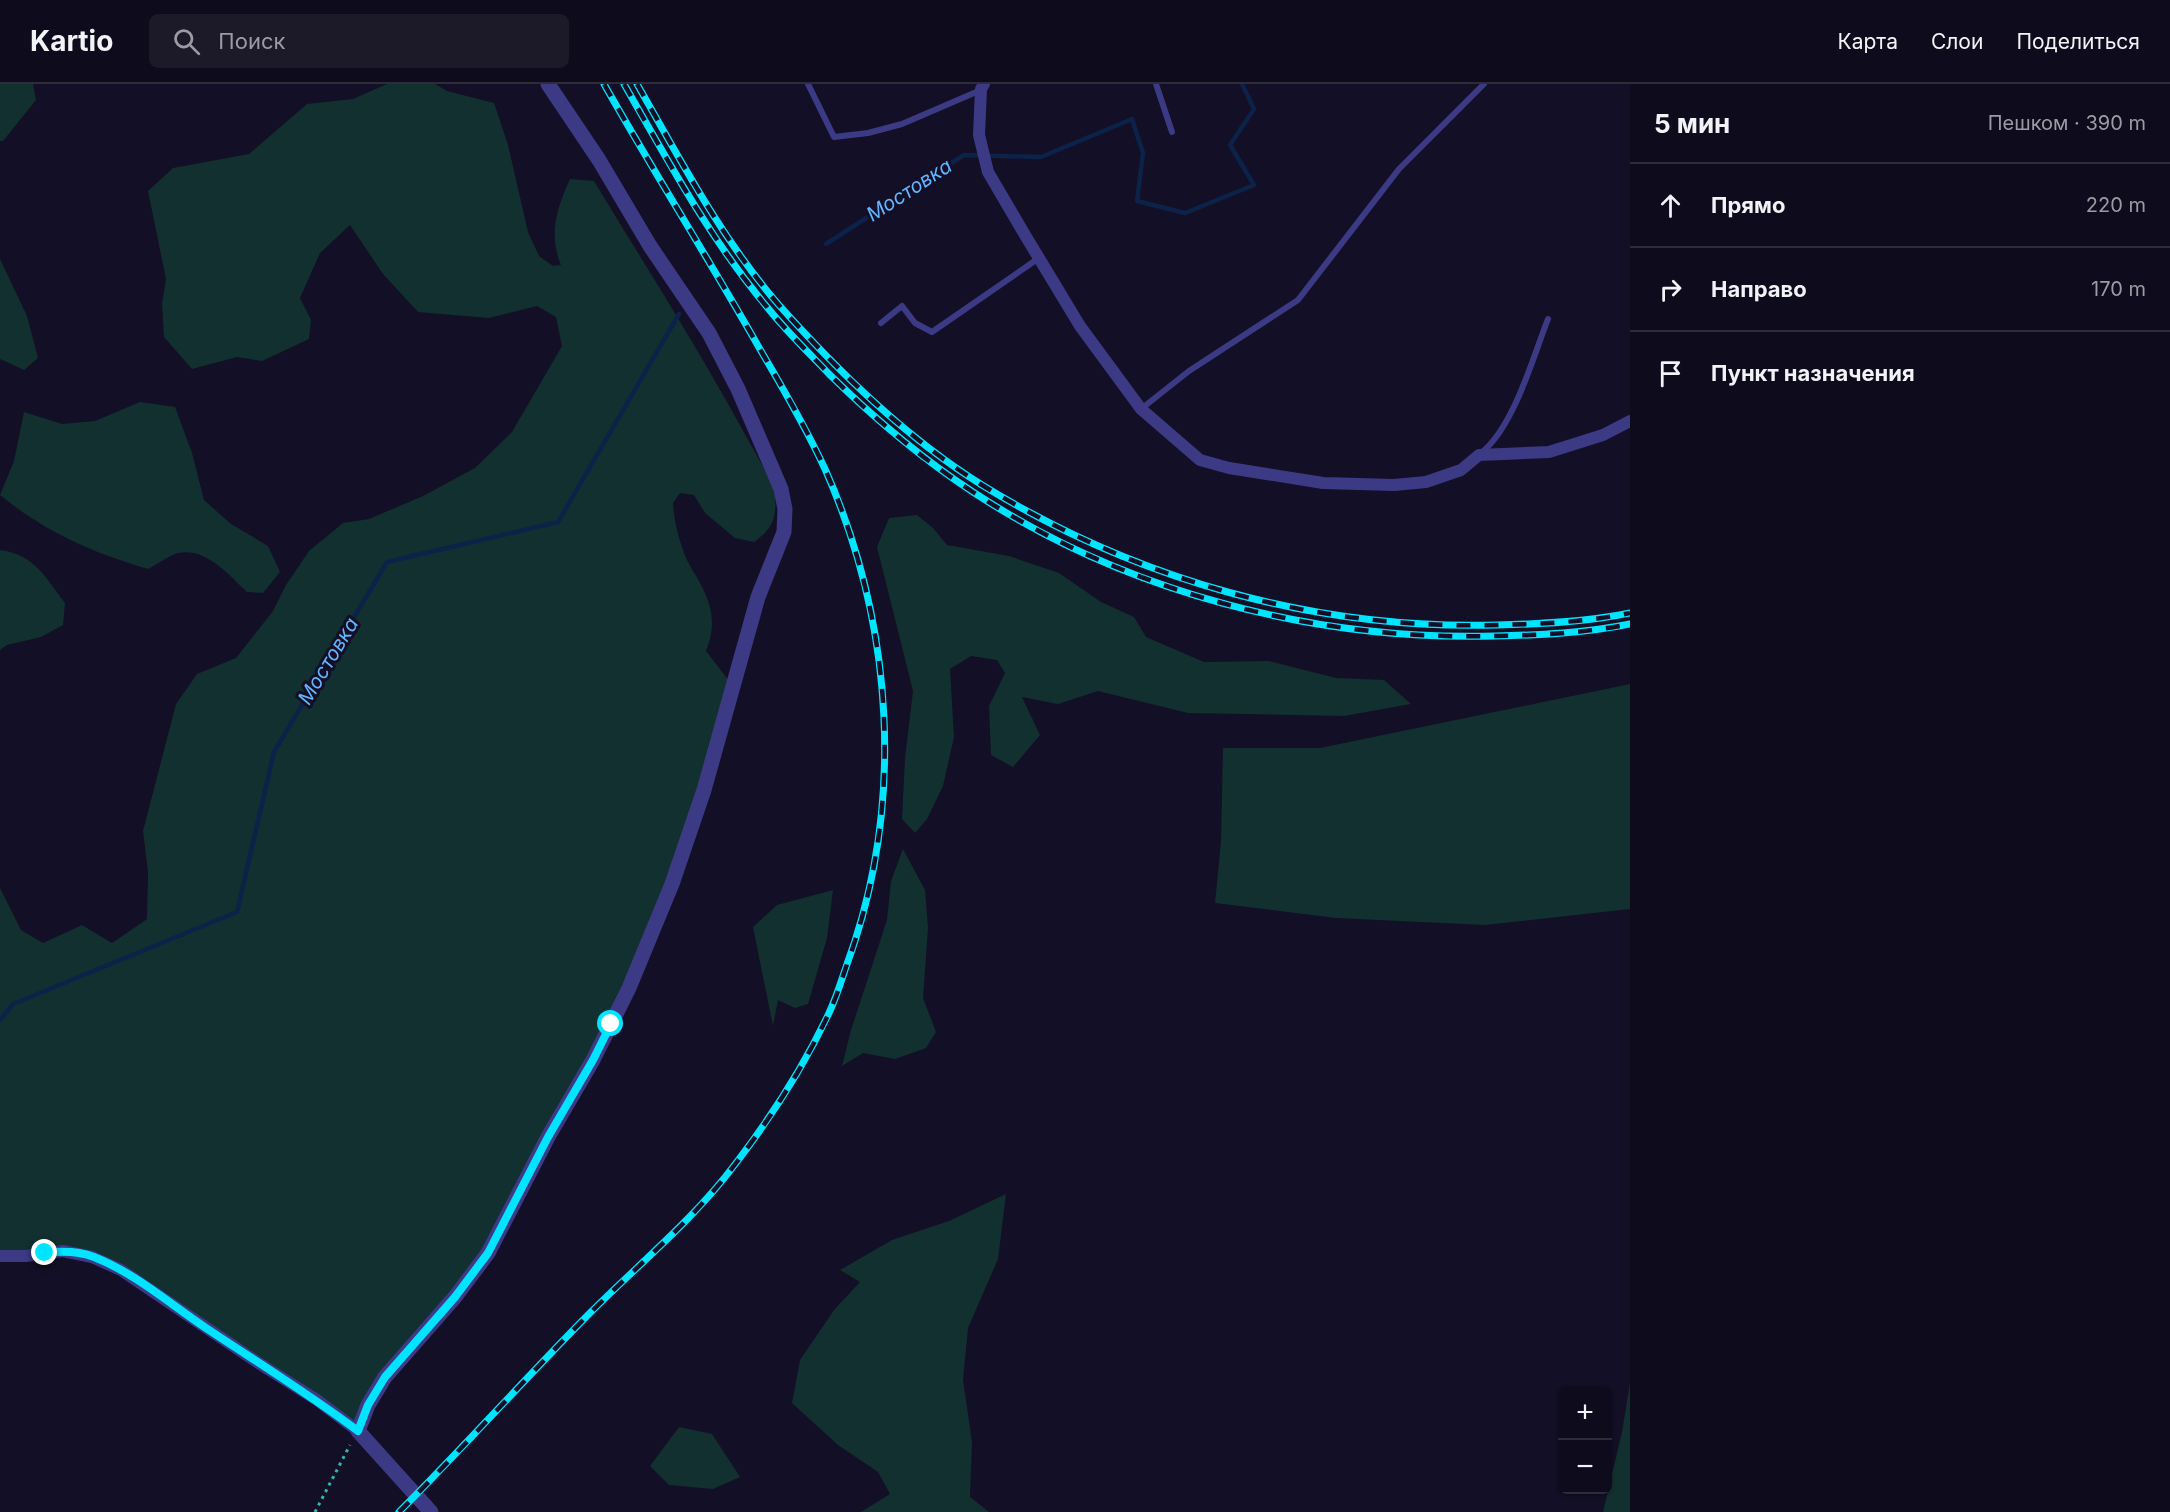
<!DOCTYPE html>
<html lang="ru">
<meta charset="utf-8">
<style>
body{margin:0;font-family:Inter,sans-serif;background:#1c1929;color:#f1f3f6}
.controls{position:absolute;right:18px;bottom:18px;display:grid;overflow:hidden;border-radius:9px;box-shadow:0 2px 4px #0004}
.controls button{width:54px;height:54px;display:grid;place-items:center;padding:0;border:0;border-bottom:2px solid #2e2b3b;background:#0e0b1c;color:#f1f3f6;font:30px sans-serif}
.stop{position:absolute;width:18px;height:18px;margin:-14px;border:4px solid #00e5ff;border-radius:50%;background:#fff}
.stop.end{background:#00e5ff;border-color:#fff;box-shadow:0 2px 6px #0008}
.list{margin:0;padding:0;list-style:none}
h2{display:flex;justify-content:space-between;align-items:center;height:78px;margin:0;padding:0 24px;font-size:26px}
h2 small{font-size:20px;font-weight:400;color:#9b9ba3}
.list li{display:grid;grid-template-columns:39px 1fr auto;gap:18px;align-items:center;box-sizing:border-box;height:84px;padding:0 24px;border-top:2px solid #2e2b3b}
.list b{display:block;font-size:22px;white-space:nowrap}
.list em{font-size:20px;font-style:normal;color:#9b9ba3}
.icon{flex:none;width:33px;height:33px;fill:none;stroke:currentColor;stroke-width:2;stroke-linecap:round;stroke-linejoin:round}
.map{position:relative;flex:none;width:1630px;height:1428px;overflow:hidden}
header{display:flex;align-items:center;gap:36px;box-sizing:border-box;height:84px;padding:0 30px;background:#0e0b1c;border-bottom:2px solid #2e2b3b}
header strong{font-size:28px}
nav{display:flex;gap:33px;margin-inline-start:auto;font-size:21px}
.search{width:420px;height:54px;background:#1c1929;display:flex;align-items:center;gap:15px;box-sizing:border-box;padding:0 21px;border-radius:9px;color:#9b9ba3;font-size:22px}
main{display:flex}
aside{flex:1;background:#0e0b1c}
.map>svg:first-child{display:block}
</style>
<header>
<strong>Kartio</strong>
<div class="search"><svg class="icon" aria-label="search" viewBox="0 0 24 24"><circle cx="10" cy="10" r="6"/><path d="M15 15l6 6"/></svg>Поиск</div>
<nav><a>Карта</a><a>Слои</a><a>Поделиться</a></nav>
</header>
<main>
<div class="map">
<svg width="1630" height="1428" viewBox="0 0 1630 1428">
<rect width="100%" height="100%" fill="#130f26"/>
<g fill="#12302f">
<polygon points="0,0 33,0 36,16 3,57 0,57"/>
<path d="M387,0H435L447,7L494,19L508,61L528,148L539,172L553,182L561,181C548,150 557,124 570,95L594,97C643,178 695,259 741,343C749,359 773,396 775,412C777,435 772,445 754,458L735,454L705,429L694,411L680,409L673,419C674,438 679,456 686,474C690,483 696,491 700,499C713,523 716,542 706,567L733,602L672,800L507,1135L385,1293L358,1347L92,1173L0,1172V804L21,846L43,859L82,841L112,859L147,835L148,788L143,747L176,620L197,590L236,574L273,527L286,501L309,467L343,439L369,435L423,412L475,384L512,348L562,262L556,233L537,222L489,234L418,228L383,190L350,141L320,169L300,214L311,236L309,255L262,277L237,273L192,285L164,253L162,220L166,195L148,107L173,84L249,70L307,20L353,15Z"/>
<polygon points="0,175 27,232 38,274 24,286 0,275"/>
<path d="M140,318L175,323L192,369L204,416L231,440L268,462L280,488L263,509L247,508C229,491 206,463 178,469C169,472 157,480 148,485C91,468 47,449 0,411L14,377L24,328L62,340L95,337Z"/>
<polygon points="917,431 933,444 947,461 1009,472 1059,489 1101,518 1134,533 1146,553 1204,578 1269,577 1336,594 1384,596 1411,620 1344,632 1188,629 1098,607 1058,620 1022,613 1040,651 1013,683 991,671 989,622 1005,589 997,576 971,572 950,585 954,653 943,702 927,735 915,749 902,735 905,674 913,607 877,463 889,434"/>
<path d="M0,466C34,470 46,494 65,519L63,541L41,553L7,561L0,566Z"/>
<polygon points="1630,600 1630,825 1485,841 1336,834 1215,819 1221,758 1223,664 1320,664"/>
<polygon points="903,765 925,806 928,844 923,914 936,948 926,964 895,975 863,969 842,982 851,946 887,836 891,797"/>
<polygon points="833,806 827,854 808,920 795,924 778,916 773,942 753,843 777,821"/>
<polygon points="1006,1110 998,1175 968,1244 963,1296 972,1358 970,1413 989,1428 861,1428 890,1410 878,1388 838,1361 792,1319 800,1276 834,1226 860,1198 840,1186 892,1156 949,1137"/>
<polygon points="1630,1299 1630,1428 1603,1428 1622,1348"/>
<polygon points="679,1343 712,1350 740,1393 713,1405 669,1401 650,1382"/>
</g>
<g fill="none" stroke-linecap="round" stroke-linejoin="round">
<g stroke="#0c2248" stroke-width="4.5">
<polyline points="826,160 964,71 1041,73 1132,35 1143,69 1137,117 1185,129 1254,101 1230,61 1254,25 1242,0"/>
<polyline points="0,936 13,920 237,828 274,668 387,478 558,438 679,230"/>
</g>
<polyline stroke="#2fb8b0" stroke-width="3" stroke-dasharray="3 4.5" stroke-linecap="butt" points="315,1428 350,1361"/>
<g stroke="#3d3a85" stroke-width="6">
<polyline points="808,0 834,53 868,49 902,40 981,6"/>
<polyline points="1156,0 1172,48"/>
<polyline points="881,239 902,222 915,239 932,248 1039,174"/>
<polyline points="1141,325 1189,287 1298,216 1399,85 1484,0"/>
<path d="M1481,369C1514,343 1533,273 1548,235"/>
</g>
<g stroke="#3d3a85" stroke-width="12">
<polyline points="984,0 981,5 979,51 988,88 1025,151 1080,242 1141,325 1200,376 1229,384 1323,399 1394,401 1426,398 1461,386 1479,371 1549,368 1603,351 1630,337"/>
<polyline points="0,1172 26,1172 63,1167 92,1173 121,1186 257,1278 317,1316 358,1347"/>
</g>
<polyline stroke="#3d3a85" stroke-width="15" points="431,1428 358,1347 368,1321 385,1293 455,1213 488,1169 548,1053 593,976 629,904 672,800 704,706 758,513 784,448 785,425 781,405 738,305 709,249 650,162 599,76 548,0"/>
<g stroke="#00e5ff" stroke-width="7">
<g id="rail">
<path d="M624,0C668,77 710,155 767,223C786,247 809,269 830,291C874,334 921,374 973,408C1125,508 1314,557 1495,552C1540,551 1586,549 1630,540"/>
<path d="M637,0C680,75 721,154 778,220C838,287 905,353 982,401C1137,496 1315,546 1497,541C1541,540 1587,538 1630,529"/>
<path d="M399,1428C462,1365 522,1298 584,1235C635,1183 693,1137 736,1079C772,1032 804,982 829,929C836,914 841,898 846,883C906,721 894,541 825,385C806,344 784,306 761,267C710,177 655,90 604,0"/>
</g>
</g>
<use href="#rail" stroke="#130f26" stroke-width="4.5" stroke-dasharray="14" stroke-linecap="butt"/>
</g>
<g fill="none" stroke-linecap="round" stroke-linejoin="round">
<path stroke="#00e5ff" stroke-width="8" d="M45,1169C61,1167 78,1167 94,1173C135,1189 170,1220 206,1244C257,1278 309,1310 358,1347L368,1321L385,1293L455,1213L488,1169L548,1053L593,976L611,940"/>
</g>
<g text-anchor="middle" dominant-baseline="central" stroke-width="6" stroke-linejoin="round" paint-order="stroke">
<g font-size="20" font-style="italic" fill="#62b6ff" stroke="#130f26">
<text transform="translate(909 106) rotate(-33)">Мостовка</text>
<text transform="translate(328 577) rotate(-59)">Мостовка</text>
</g>
</g>
</svg>
<div class="controls">
<button>+</button>
<button>−</button>
</div>
<div class="stop" style="left:611px;top:940px"></div>
<div class="stop end" style="left:45px;top:1169px"></div>
</div>
<aside>
<h2>5 мин<small>Пешком · 390 m</small></h2>
<ul class="list">
<li><svg class="icon" aria-label="ahead" viewBox="0 0 24 24"><path d="M12 20V5M6 11l6-6 6 6"/></svg><div><b>Прямо</b></div><em>220 m</em></li>
<li><svg class="icon" aria-label="right" viewBox="0 0 24 24"><path d="M7 20v-9h11M14 6l5 5-5 5"/></svg><div><b>Направо</b></div><em>170 m</em></li>
<li><svg class="icon" aria-label="arrive" viewBox="0 0 24 24"><path d="M6 21V4h12l-3 4 3 4H6"/></svg><div><b>Пункт назначения</b></div></li>
</ul>
</aside>
</main>
